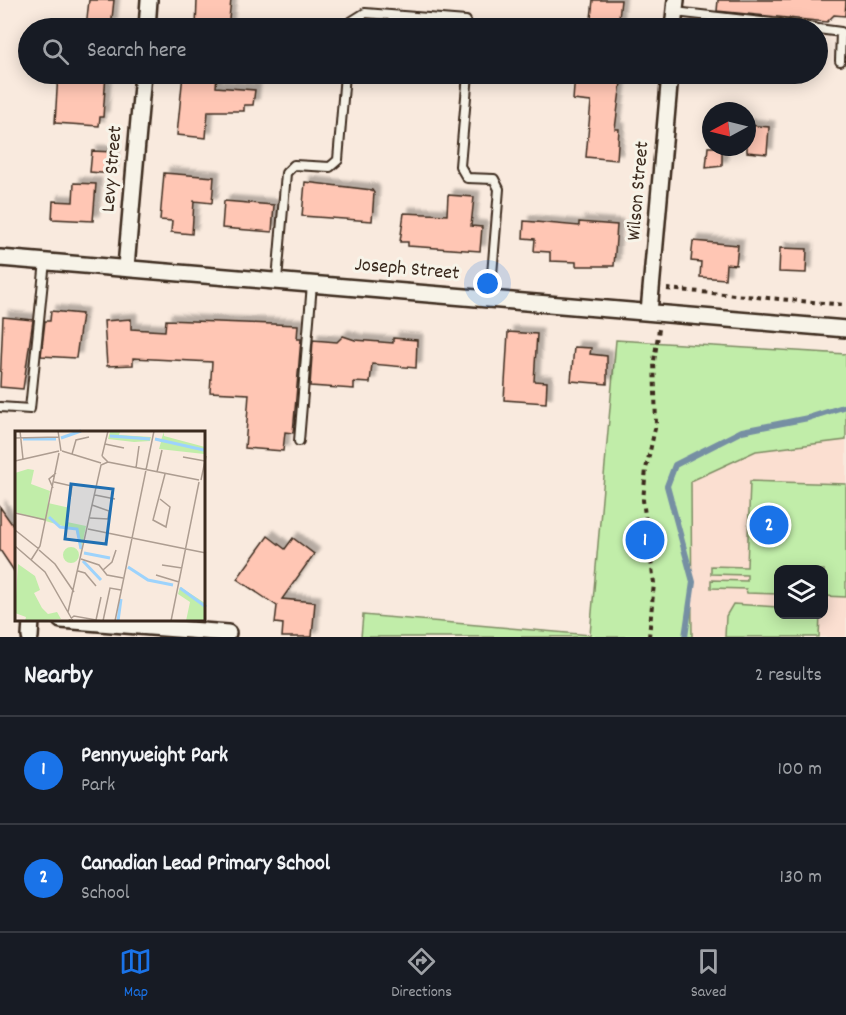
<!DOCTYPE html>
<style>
body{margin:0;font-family:Dekko,sans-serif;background:#242831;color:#f1f3f6}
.controls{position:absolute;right:18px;bottom:18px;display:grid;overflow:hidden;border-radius:12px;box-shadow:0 3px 15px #0003}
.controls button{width:54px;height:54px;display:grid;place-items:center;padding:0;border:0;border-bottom:2px solid #363941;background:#171b24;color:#f1f3f6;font:30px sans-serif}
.compass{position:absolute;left:702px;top:102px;width:54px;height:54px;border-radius:50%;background:#171b24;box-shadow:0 3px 15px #0003;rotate:263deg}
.you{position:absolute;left:488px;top:284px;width:21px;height:21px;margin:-15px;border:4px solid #fff;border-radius:50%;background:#1a73e8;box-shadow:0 0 0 9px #1a73e833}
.badge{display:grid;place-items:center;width:39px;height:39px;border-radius:50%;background:#1a73e8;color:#fff;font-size:20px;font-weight:700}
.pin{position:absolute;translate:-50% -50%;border:3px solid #fff;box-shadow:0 2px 6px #0006}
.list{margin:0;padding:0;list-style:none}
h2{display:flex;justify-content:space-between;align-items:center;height:78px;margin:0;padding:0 24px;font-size:26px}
h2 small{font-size:20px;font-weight:400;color:#9ea1a6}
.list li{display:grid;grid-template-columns:39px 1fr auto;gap:18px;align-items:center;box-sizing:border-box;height:108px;padding:0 24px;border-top:2px solid #363941}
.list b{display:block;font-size:22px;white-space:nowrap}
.list p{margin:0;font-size:20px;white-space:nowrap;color:#9ea1a6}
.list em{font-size:20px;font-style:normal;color:#9ea1a6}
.icon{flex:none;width:33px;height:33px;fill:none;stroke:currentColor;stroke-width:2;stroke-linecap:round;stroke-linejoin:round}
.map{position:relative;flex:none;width:846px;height:637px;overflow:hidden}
.search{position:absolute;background:#171b24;box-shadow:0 3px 15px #0003;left:18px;right:18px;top:18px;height:66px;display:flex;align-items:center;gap:15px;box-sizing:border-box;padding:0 21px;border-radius:33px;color:#9ea1a6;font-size:22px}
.sheet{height:294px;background:#171b24}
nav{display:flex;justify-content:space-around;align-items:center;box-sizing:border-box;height:84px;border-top:2px solid #363941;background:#171b24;font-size:16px;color:#9ea1a6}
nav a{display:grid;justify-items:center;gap:3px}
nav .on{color:#1a73e8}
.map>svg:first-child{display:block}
</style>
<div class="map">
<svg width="846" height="637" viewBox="0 0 846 637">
<defs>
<filter id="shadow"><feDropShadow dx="5.5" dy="-5.5" stdDeviation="1.5" flood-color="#0004"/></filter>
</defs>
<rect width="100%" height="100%" fill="#f9eade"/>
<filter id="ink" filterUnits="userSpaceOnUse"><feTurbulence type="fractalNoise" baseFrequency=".0167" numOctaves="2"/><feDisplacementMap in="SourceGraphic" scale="12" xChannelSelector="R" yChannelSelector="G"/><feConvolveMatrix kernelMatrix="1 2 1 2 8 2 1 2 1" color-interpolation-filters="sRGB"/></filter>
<g filter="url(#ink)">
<path fill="#fbdfd1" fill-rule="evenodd" d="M846,440V637H692L691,481L756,451ZM778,570H824V614H778Z"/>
<g fill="#c1eda9" stroke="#7e8c64" stroke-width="1.5">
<polygon points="616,340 846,354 846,440 756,451 691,481 692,637 361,637 363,615 590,635"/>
<polygon points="750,481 846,484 846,597 824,596 824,570 778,570 778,594 747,593 746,589 711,588 711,580 747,581 747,575 711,574 711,566 747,567"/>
<polygon points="733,604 778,607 778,614 820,615 819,637 725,637 726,616"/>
</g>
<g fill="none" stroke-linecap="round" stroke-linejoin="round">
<polyline stroke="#768fa3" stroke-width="6" points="685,637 693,582 667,486 675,465 742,431 808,418 846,406"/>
</g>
<g fill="#ffc6b4" stroke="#3b2a1e" stroke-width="1.5" filter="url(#shadow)">
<polygon points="89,0 114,0 111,28 86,28"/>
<polygon points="197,0 231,0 228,28 196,28"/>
<polygon points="593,0 621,0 618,28 590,28"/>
<polygon points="718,0 846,0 846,1 845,16 834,15 827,22 717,11"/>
<polygon points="716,23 767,28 715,28"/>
<polygon points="58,74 106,74 103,117 100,117 99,126 55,123"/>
<polygon points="183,74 217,74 216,87 255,90 253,105 244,105 244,111 208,111 206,138 177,135"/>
<polygon points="575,74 622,75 615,129 619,129 617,160 586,157 591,102 573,100"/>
<polygon points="747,125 769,127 767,154 747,152"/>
<polygon points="708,147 722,147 722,166 706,168"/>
<polygon points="92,151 114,152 112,174 90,172"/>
<polygon points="164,173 214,177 212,203 194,201 192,234 171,232 172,221 160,220"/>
<polygon points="305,182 372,190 374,193 372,221 302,216"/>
<polygon points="74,183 96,184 93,221 52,219 53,201 73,202"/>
<polygon points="448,195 474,197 471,226 482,227 480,251 408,246 408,242 400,242 404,213 447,215"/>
<polygon points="224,201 274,205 272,232 222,228"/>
<polygon points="524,221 579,226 579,222 617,225 614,266 576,266 576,262 550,261 550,252 534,251 535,239 523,238"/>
<polygon points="693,241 738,245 736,265 726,264 725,279 700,277 701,262 691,261"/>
<polygon points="780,248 807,249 806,273 779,272"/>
<polygon points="51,311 82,314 76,358 41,356 45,321 50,321"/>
<polygon points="3,317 33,320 23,389 0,387"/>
<polygon points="131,319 131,329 165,331 166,320 298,325 297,339 301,339 293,433 285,432 283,451 245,448 249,394 210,392 212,362 133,358 133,365 107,366 104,321"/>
<polygon points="508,332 537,334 534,381 547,382 546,403 504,400"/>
<polygon points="343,336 355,340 393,343 393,338 417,340 416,368 372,364 370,383 354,382 354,389 310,386 313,340 337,342"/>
<polygon points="574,347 591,348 590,354 607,356 607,384 571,381"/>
<polygon points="0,507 16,530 16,574 0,550"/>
<polygon points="268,536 285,549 293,538 314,554 282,599 315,602 312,637 282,637 283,624 275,623 277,606 237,579"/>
</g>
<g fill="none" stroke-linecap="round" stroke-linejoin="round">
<g stroke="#3b2a1e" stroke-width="12">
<g id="lane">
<polyline points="675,12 815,28"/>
<polyline points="348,28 349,23 365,13 466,21 469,28"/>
<polyline points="818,29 841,32 840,61"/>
<polyline points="468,74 460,166 467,178 494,179 499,189 490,299"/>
<polyline points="277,280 286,173 294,165 330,167 338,160 345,74"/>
<polyline points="0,407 30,409 45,261"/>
<polyline points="299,441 312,284"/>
</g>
</g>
<g stroke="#3b2a1e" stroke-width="20">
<g id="street">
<polyline points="147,28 149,0"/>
<polyline points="673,28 676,0"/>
<polyline points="0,258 846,329"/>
<polyline points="126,267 143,74"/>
<polyline points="649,312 670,74"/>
<polyline points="61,620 228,633"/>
<polyline points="30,637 31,620"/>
</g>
</g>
<g stroke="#3b2a1e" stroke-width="4" stroke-dasharray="4.5 4.5" stroke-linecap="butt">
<polyline points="667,289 846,305"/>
<polyline points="649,637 654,583 643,500 646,469 656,424 654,361 659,329"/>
</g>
<use href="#lane" stroke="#f7f3e8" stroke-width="8"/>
<use href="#street" stroke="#f7f3e8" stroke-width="15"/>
</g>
</g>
<g text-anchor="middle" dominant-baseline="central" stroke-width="6" stroke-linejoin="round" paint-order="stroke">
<g font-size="20" fill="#3b2a1e" stroke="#f7f3e8">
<text transform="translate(113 169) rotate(-85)">Levy Street</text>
<text transform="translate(639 191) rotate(-85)">Wilson Street</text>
<text transform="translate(407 270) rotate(5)">Joseph Street</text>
</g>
</g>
<g transform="translate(15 431)">
<rect width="190" height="190" fill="#f9eade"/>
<path d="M95,1H105L104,4L136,6L135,10L119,11L93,8ZM149,1V5L190,16L189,23L144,18L146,11L140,8L146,9ZM13,38L19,39L16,53L35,60L33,72L55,77L52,91L71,95L66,120L61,99L0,81V42ZM48 124a8 8 0 1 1 16 0a8 8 0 1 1-16 0ZM3,133L20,145L25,159L19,162L27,177L33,183L42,181L46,188L10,190L11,186L0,182ZM165,156L190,172V190H171L175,171L163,163Z" fill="#c1eda9"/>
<path fill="none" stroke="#9dd3fc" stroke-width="3" d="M95,5L135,8M46,7L66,0M8,8H41M140,8L189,19M34,86L45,96L62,98L66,118M69,122L95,127M68,130L86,149M113,136L133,149L158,154M165,157L191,176M103,190L106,168"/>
<path fill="none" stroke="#ad9d91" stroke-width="1.5" d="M5,0L8,28M43,0L46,20M0,7L44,6M90,13L109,17M47,20L86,32M57,23L61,9L74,6M87,25L93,31L184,49M87,25L93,0M168,26L190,30M0,30L44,20M121,37L124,15M142,41L147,19M186,49L191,25M39,51L57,55L55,68M38,57L34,48L41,42M80,64L100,68M145,68L155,76L151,96L138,89L150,43M0,82L31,89M75,87L93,88L94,80L77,74M73,98L171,118M0,99L24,118M0,115L30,141L58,190M171,118L191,122M24,119L40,133L59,161M66,128L84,134L92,144L108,147M16,129L25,115L44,22M147,134L167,137M88,139L97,131L101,119M63,140L70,142L81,155M141,144L164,151M53,181L86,34L93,31M81,189L86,166M53,190L59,185L87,190M88,190L95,157L106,159M100,190L139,0M156,190L184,51"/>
<path fill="#1f6fb2" fill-opacity="0.15" stroke="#1f6fb2" stroke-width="3" d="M56,53L98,58L91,113L50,108Z"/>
<rect width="190" height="190" fill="none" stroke="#3b2a1e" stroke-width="3"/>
</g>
</svg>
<div class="controls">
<button><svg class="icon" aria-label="layers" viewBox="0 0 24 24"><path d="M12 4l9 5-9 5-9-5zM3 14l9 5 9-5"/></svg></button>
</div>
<svg class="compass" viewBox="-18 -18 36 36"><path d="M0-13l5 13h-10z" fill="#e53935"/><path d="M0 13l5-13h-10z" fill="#9ea1a6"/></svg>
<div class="you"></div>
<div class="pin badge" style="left:645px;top:540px">1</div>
<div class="pin badge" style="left:769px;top:525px">2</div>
<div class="search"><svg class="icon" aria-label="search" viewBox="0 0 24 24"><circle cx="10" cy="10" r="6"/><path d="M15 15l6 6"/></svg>Search here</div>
</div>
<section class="sheet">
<h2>Nearby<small>2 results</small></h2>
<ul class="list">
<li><span class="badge">1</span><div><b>Pennyweight Park</b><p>Park</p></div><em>100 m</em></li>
<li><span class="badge">2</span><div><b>Canadian Lead Primary School</b><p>School</p></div><em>130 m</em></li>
</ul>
</section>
<nav>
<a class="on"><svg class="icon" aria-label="map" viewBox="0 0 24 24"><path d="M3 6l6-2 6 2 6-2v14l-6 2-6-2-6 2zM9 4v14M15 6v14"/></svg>Map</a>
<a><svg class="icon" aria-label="directions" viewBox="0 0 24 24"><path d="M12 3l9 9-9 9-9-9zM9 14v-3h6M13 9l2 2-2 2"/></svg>Directions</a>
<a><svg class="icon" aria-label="saved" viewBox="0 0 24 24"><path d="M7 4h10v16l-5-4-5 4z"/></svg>Saved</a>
</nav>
